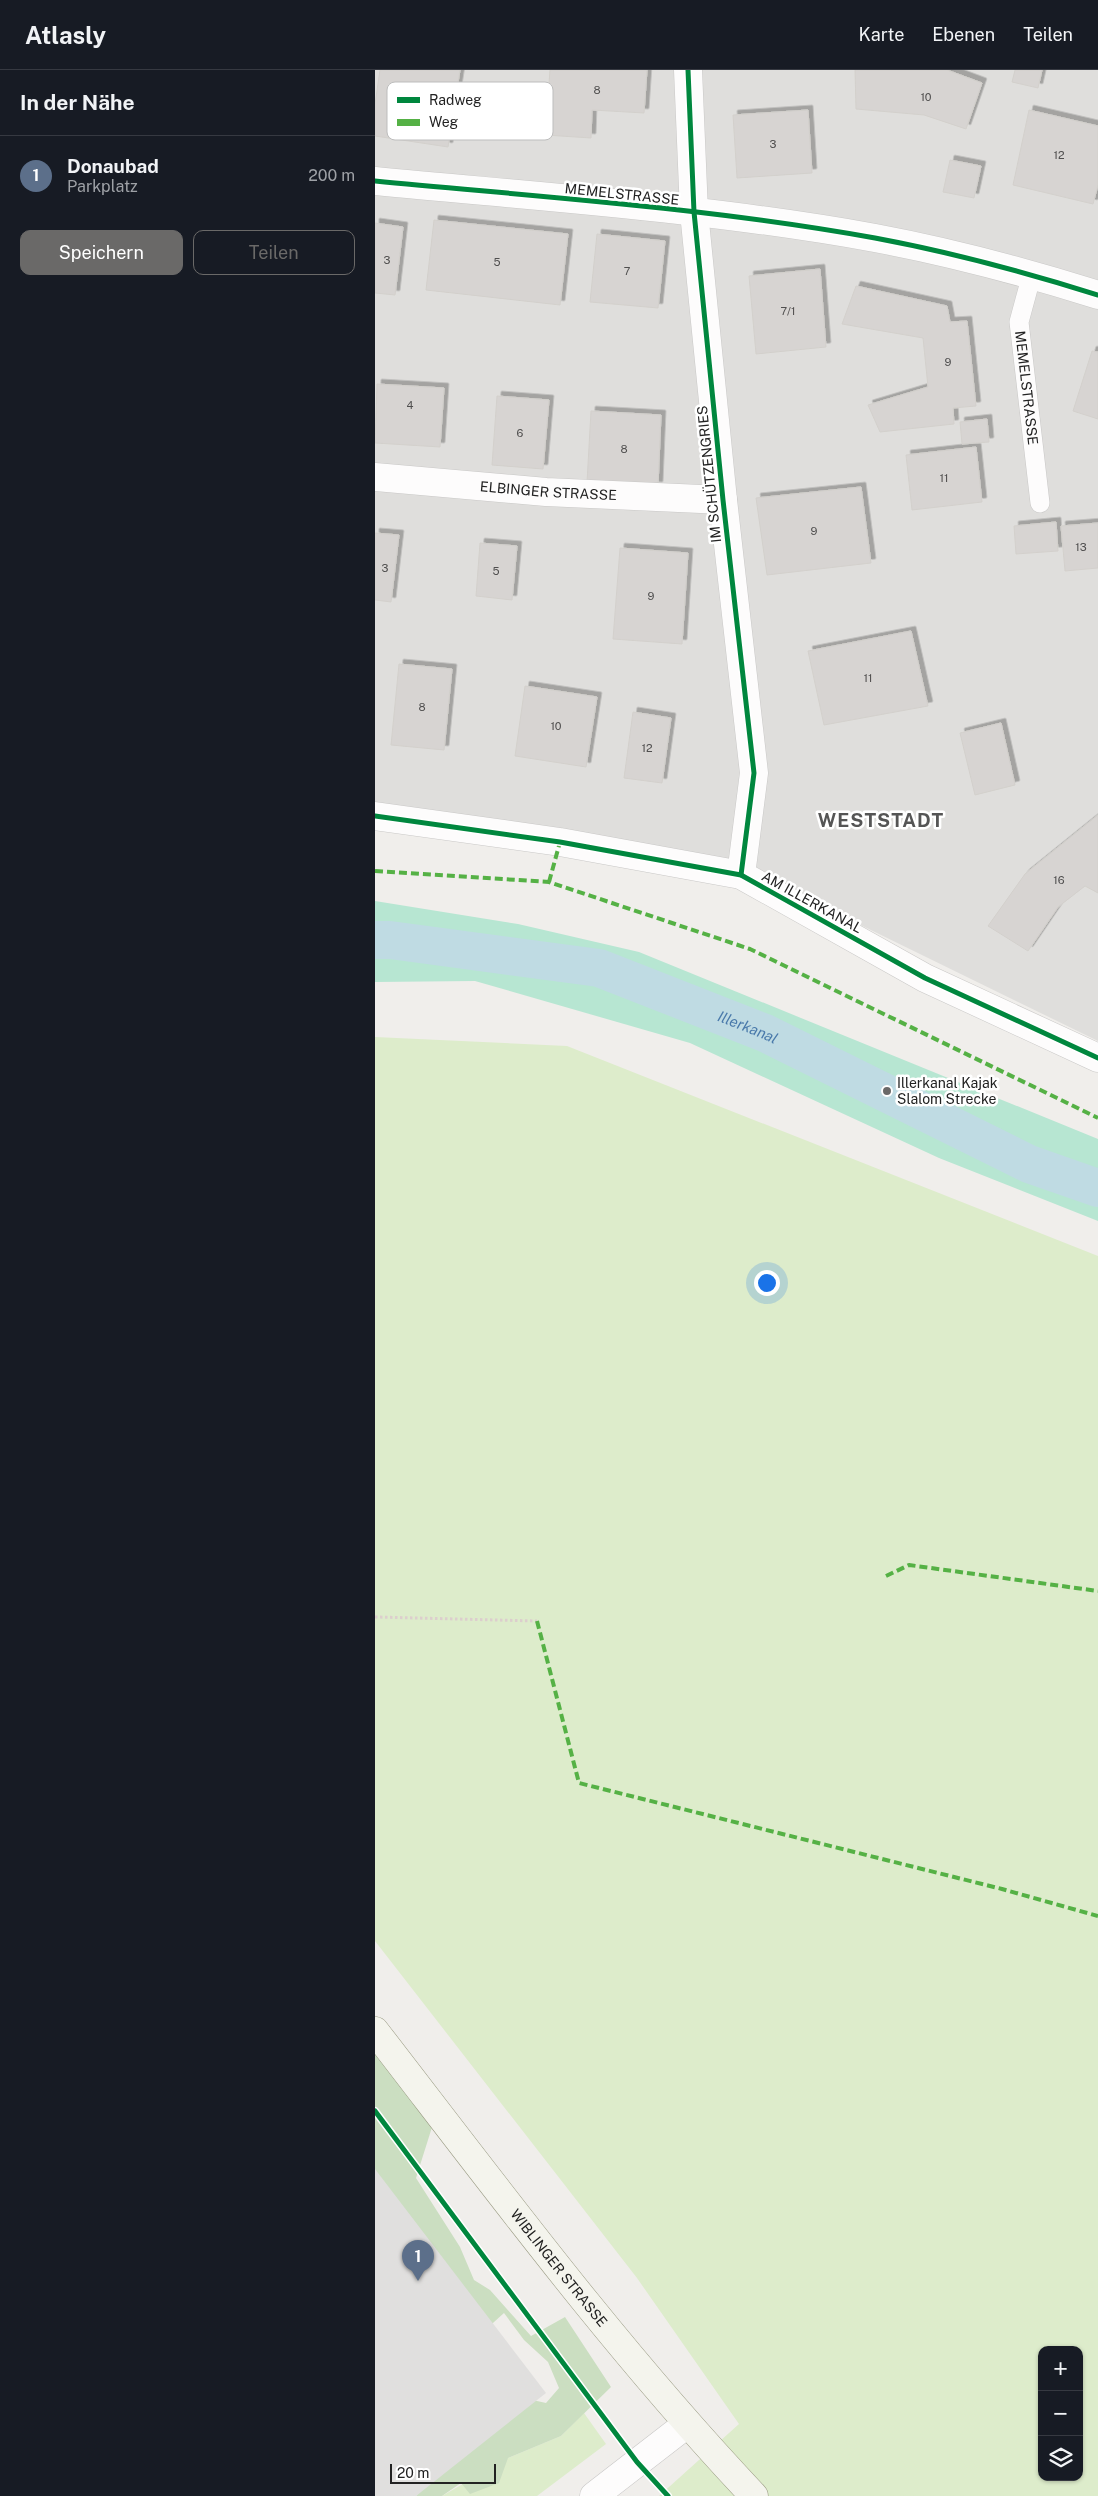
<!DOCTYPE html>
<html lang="de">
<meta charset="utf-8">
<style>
body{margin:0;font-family:"Public Sans",sans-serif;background:#242831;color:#f1f3f6}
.controls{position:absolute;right:15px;bottom:15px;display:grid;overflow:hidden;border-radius:10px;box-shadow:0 1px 4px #0004}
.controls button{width:45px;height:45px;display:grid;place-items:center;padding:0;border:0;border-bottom:1px solid #363941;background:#171b24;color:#f1f3f6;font:25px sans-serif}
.scale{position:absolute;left:15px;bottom:12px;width:106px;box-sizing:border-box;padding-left:5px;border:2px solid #222;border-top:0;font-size:14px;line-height:18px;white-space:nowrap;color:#222;-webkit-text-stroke:4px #fff;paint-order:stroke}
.you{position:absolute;left:391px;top:1212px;width:18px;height:18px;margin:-12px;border:4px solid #fff;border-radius:50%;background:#1a73e8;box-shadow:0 0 0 8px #1a73e833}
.badge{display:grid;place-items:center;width:32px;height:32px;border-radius:50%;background:#6a6968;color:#fff;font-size:16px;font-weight:700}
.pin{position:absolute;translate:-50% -41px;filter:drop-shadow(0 1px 2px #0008)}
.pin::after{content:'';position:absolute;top:26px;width:18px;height:15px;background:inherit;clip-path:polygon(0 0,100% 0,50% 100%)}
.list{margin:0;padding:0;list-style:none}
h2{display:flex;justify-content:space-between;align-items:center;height:65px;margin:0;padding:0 20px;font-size:21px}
h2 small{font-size:16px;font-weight:400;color:#9ea1a6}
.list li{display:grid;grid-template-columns:32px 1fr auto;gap:15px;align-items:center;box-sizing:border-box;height:80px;padding:0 20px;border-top:1px solid #363941}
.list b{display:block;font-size:19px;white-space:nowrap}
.list p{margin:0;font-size:16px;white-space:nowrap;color:#9ea1a6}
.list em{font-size:16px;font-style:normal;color:#9ea1a6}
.actions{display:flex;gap:10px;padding:15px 20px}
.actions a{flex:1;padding:11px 0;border:1px solid #6a6968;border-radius:10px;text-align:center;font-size:18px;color:#6a6968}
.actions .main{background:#6a6968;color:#fff}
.icon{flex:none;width:28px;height:28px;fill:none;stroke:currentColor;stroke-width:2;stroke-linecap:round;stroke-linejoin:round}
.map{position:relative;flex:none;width:723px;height:2426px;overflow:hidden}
header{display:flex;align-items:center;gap:30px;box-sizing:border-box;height:70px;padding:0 25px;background:#171b24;border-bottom:1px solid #363941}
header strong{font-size:24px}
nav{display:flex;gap:28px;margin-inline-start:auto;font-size:18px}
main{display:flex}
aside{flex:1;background:#171b24}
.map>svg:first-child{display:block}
</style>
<header>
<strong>Atlasly</strong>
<nav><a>Karte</a><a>Ebenen</a><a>Teilen</a></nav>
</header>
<main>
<aside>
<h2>In der Nähe<small></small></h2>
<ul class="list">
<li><span class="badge" style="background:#5c6f8a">1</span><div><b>Donaubad</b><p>Parkplatz</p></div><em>200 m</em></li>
</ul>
<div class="actions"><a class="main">Speichern</a><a>Teilen</a></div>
</aside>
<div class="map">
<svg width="723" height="2426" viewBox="0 0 723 2426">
<defs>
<filter id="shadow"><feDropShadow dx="4.5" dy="-4.5" stdDeviation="0" flood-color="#0004"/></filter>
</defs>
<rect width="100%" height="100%" fill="#f0eeeb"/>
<polygon fill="#dfdedc" points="0,0 723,0 723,971 375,801 21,735 0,734"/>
<g fill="#ddeccb" fill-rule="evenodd">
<path d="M0,967L192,976L723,1186V2426H284L364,2354L262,2208L0,1871ZM667,2280H704V2407H667Z"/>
<polygon points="209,2343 231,2374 162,2426 67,2426 133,2388 186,2366"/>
</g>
<polygon fill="#cbdec1" points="0,1977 58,2054 41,2108 85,2177 99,2210 115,2220 156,2266 190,2247 236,2317 186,2366 133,2388 124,2413 95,2424 86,2413 67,2426 41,2426 131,2324 171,2333 184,2318 173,2292 149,2270 129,2243 77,2290 0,2142"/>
<polygon fill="#b7e6d2" points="0,831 143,854 264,882 723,1069 723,1151 564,1088 315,973 100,911 0,912"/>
<polygon fill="#e0dfde" points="0,2099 171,2323 41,2426 0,2426"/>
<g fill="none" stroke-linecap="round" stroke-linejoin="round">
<path stroke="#bfdbe3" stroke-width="38" id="s1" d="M0,870H15L224,898L390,963L654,1094L723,1118"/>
</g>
<g fill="#d7d4d2" stroke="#d3d0cc" filter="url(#shadow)">
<polygon points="5,0 85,0 73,77 0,66 0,34"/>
<polygon points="175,0 272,0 269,43 217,40 216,68 170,65"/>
<polygon points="480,0 572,0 607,13 591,59 549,45 481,39"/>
<polygon points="640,0 667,0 663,18 637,12"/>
<polygon points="433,40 437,103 362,108 358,45"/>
<polygon points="654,40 723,56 723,115 718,134 638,115"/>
<polygon points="575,90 606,96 599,128 568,122"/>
<polygon points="59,150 193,164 185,235 51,220"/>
<polygon points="0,153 28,157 20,225 0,223"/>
<polygon points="222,164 290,171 283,238 215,232"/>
<polygon points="445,199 451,277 381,284 374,206"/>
<polygon points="481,216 572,236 575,252 592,251 601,336 578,338 579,354 505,362 493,335 553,317 548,268 467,254"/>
<polygon points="717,281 723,282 723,349 698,341"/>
<polygon points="2,314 69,318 65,377 0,373"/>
<polygon points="122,326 174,330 168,399 117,395"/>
<polygon points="216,341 286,345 283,416 212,412"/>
<polygon points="612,349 614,372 587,374 585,352"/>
<polygon points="601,377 607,432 537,440 531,385"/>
<polygon points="486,417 496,493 392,505 381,428"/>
<polygon points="681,452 683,481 641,484 639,456"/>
<polygon points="723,453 723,498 690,501 686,456"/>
<polygon points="0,463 24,465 16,532 0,530"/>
<polygon points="105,473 142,476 137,530 101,526"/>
<polygon points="245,478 313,483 307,574 238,569"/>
<polygon points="536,561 553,636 449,655 433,581"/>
<polygon points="24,594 77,599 69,680 16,675"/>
<polygon points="150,616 222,627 211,697 140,686"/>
<polygon points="258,642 296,648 287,713 249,708"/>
<polygon points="626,653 640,715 600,725 585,663"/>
<polygon points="723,745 723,823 710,816 683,837 653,881 613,856 650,804"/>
</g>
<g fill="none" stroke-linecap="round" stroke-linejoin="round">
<g stroke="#c9c8c7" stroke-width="20">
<g id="lane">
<path id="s2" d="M657,204L644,252L665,433"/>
</g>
</g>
<g stroke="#c9c8c7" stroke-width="29">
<g id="street">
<polyline points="313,0 319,142 348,430 379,703 366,805"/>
<path d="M0,111C166,127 335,138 500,168C575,182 650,202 723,225"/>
<path id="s3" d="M0,407L171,422L348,430"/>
<polyline points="0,746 185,772 366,805 550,908 723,988"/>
<polyline points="219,2426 312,2354"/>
</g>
</g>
<g stroke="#999a82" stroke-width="29">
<g id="secondary">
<path id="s4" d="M0,1961C122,2119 241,2280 379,2426"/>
</g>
</g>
<polyline stroke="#dccecd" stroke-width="3" stroke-dasharray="2.5 2.5" stroke-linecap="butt" points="0,1547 162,1551"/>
<use href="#lane" stroke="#fdfcfc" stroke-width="19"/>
<use href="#street" stroke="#fdfcfc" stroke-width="28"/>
<use href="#secondary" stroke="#f4f4ed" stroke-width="28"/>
<g stroke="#55b145" stroke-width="4" stroke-dasharray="8 4" stroke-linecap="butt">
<polyline points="0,801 174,812 375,879 723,1048"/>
<polyline points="174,812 185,772"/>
<polyline points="511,1506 534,1495 723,1521"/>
<polyline points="162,1551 204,1713 627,1819 723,1846"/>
</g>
<g stroke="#fff" stroke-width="8">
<g id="cycleway">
<polyline points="313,0 319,142 348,430 379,703 366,805"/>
<path d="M0,111C166,127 335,138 500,168C575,182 650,202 723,225"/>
<polyline points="0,746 185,772 366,805 550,908 723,988"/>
<polyline points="0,2041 262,2392 293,2426"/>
</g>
</g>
<use href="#cycleway" stroke="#00873e" stroke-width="5"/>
</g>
<circle fill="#6a6968" stroke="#fff" stroke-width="2" cx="512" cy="1021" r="5"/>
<g text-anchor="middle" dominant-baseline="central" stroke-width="5" stroke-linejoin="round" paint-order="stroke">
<g font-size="11" fill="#4f4e4e">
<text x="222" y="20">8</text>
<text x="551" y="27">10</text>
<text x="398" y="74">3</text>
<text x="684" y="85">12</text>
<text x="12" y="190">3</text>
<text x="122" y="192">5</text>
<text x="252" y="201">7</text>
<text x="413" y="241">7/1</text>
<text x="573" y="292">9</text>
<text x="35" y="335">4</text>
<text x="145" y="363">6</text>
<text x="249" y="379">8</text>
<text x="569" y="408">11</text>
<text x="439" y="461">9</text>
<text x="706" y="477">13</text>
<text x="10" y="498">3</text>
<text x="121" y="501">5</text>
<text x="276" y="526">9</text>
<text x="493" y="608">11</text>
<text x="47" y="637">8</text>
<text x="181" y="656">10</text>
<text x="272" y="678">12</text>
<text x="684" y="810">16</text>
</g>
<g font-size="14" fill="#222" stroke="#fff">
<text transform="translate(247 124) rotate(6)">MEMELSTRASSE</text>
<text stroke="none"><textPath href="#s2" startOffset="116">MEMELSTRASSE</textPath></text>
<text transform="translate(334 404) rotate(-96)">IM SCHÜTZENGRIES</text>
<text stroke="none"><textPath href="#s3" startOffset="174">ELBINGER STRASSE</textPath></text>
<text transform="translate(437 832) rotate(29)">AM ILLERKANAL</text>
<text stroke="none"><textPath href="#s4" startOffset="300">WIBLINGER STRASSE</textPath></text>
</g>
<g font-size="14" fill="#222" stroke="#fff" text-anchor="start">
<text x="522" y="1013">Illerkanal Kajak<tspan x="522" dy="16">Slalom Strecke</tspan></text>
</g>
<g font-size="15" font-style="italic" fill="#4a7aab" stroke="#fff">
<text stroke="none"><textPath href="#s1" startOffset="386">Illerkanal</textPath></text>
</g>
<g font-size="19" font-weight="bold" letter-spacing="1" fill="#555" stroke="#fff">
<text x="506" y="750">WESTSTADT</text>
</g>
</g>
<rect x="12" y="12" width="166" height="58" rx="8" fill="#fff" stroke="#bdbdbd" stroke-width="1"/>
<rect x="22" y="27" width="23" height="6" fill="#00873e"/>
<rect x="22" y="49" width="23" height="7" fill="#55b145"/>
<g font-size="14" fill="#222">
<text x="54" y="35">Radweg</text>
<text x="54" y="57">Weg</text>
</g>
</svg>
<div class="controls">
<button>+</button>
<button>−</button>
<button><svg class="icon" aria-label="layers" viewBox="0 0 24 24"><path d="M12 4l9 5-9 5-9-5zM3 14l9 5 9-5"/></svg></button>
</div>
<div class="scale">20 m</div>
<div class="you"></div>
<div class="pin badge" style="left:43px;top:2211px;background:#5c6f8a">1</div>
</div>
</main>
